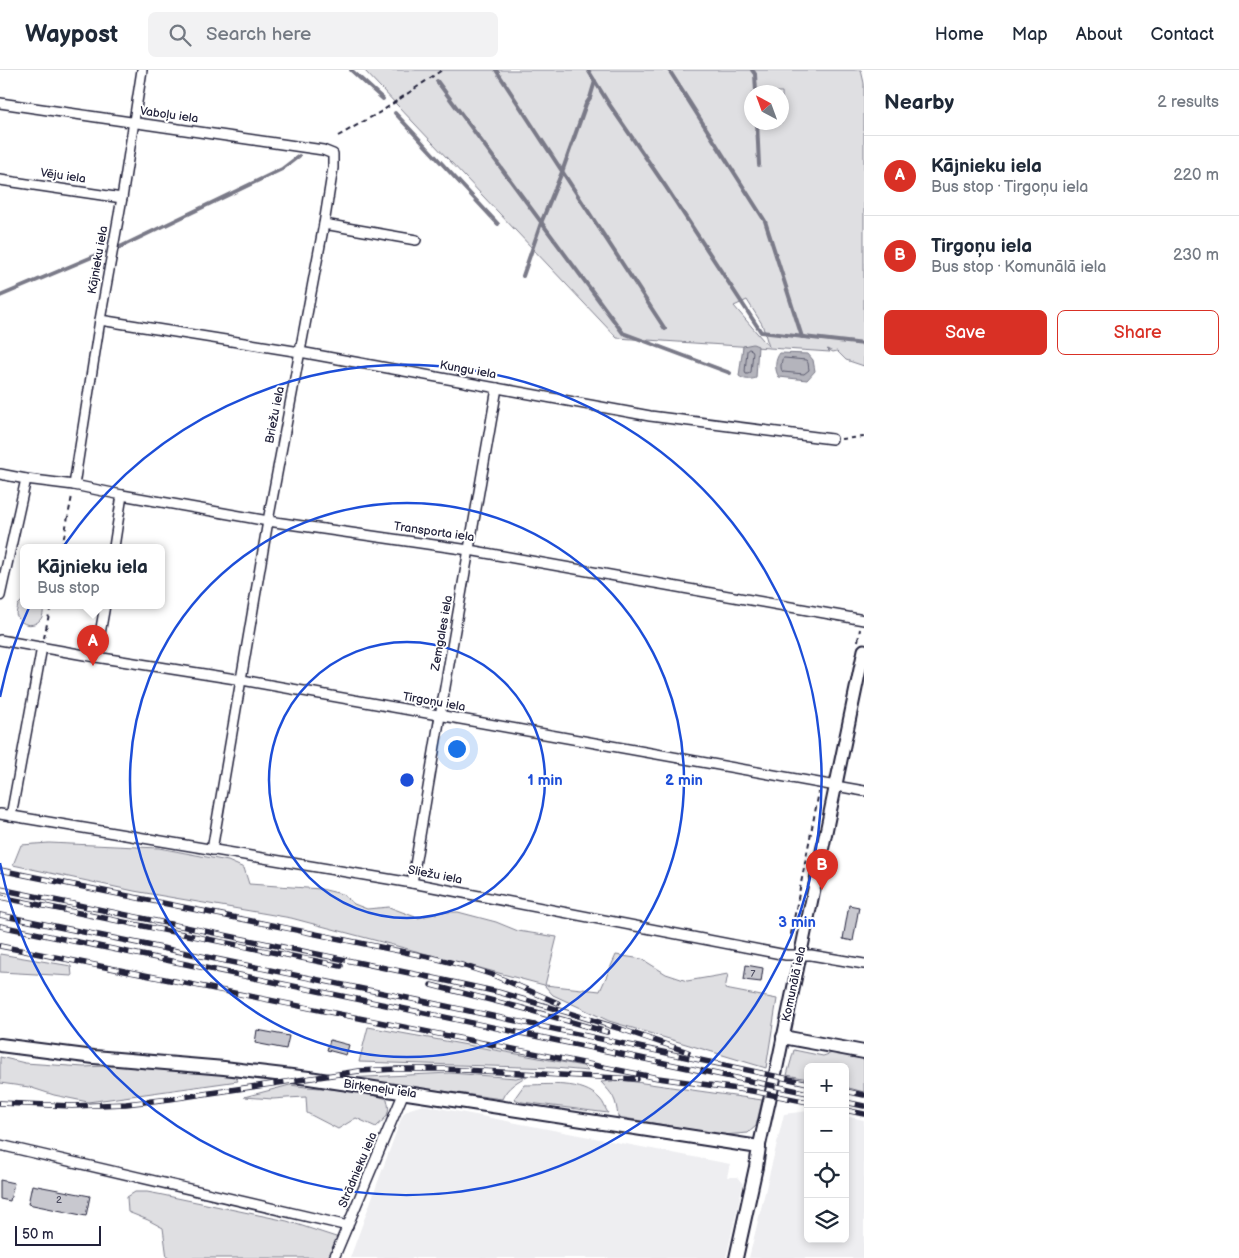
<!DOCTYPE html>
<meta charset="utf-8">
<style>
body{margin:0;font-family:"Balsamiq Sans",sans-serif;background:#f2f2f3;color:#1f2937}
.controls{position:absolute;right:15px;bottom:15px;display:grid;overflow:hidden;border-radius:8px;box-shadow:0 2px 8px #0003}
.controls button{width:45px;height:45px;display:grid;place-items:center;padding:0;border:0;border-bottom:1px solid #e0e1e3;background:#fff;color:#1f2937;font:25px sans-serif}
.compass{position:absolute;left:744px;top:15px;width:45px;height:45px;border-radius:50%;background:#fff;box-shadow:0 2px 8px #0003;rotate:319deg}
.scale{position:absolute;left:15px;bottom:12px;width:86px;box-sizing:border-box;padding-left:5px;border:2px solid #22223b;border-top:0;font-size:14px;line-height:18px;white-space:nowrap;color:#22223b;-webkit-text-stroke:4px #fff;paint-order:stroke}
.you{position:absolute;left:456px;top:678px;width:18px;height:18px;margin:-12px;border:4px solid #fff;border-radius:50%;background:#1a73e8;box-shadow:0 0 0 8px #1a73e833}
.badge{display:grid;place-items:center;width:32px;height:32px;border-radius:50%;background:#d93025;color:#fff;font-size:16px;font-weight:700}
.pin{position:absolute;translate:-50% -41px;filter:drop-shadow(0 1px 2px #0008)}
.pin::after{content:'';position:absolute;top:26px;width:18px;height:15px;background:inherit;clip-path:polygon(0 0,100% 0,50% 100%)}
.popup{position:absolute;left:20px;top:474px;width:145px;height:65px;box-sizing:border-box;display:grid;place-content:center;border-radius:8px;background:#fff;filter:drop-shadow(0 1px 4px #0005);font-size:16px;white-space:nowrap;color:#747a83}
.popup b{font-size:19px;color:#1f2937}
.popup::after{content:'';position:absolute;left:50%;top:100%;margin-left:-10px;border:10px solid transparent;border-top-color:#fff}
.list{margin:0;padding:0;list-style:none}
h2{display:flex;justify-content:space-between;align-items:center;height:65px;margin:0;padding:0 20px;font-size:21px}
h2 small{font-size:16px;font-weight:400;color:#747a83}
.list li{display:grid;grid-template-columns:32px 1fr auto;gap:15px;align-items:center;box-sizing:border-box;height:80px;padding:0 20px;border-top:1px solid #e0e1e3}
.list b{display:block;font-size:19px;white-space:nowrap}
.list p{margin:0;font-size:16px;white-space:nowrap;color:#747a83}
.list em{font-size:16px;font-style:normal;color:#747a83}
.actions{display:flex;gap:10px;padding:15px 20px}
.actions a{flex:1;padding:11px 0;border:1px solid #d93025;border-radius:8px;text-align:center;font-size:18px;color:#d93025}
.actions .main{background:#d93025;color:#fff}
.icon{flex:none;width:28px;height:28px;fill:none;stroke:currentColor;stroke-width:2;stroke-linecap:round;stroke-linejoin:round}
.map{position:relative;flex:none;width:864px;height:1188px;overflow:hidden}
header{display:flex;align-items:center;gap:30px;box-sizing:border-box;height:70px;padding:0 25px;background:#fff;border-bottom:1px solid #e0e1e3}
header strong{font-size:24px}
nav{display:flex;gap:28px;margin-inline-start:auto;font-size:18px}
.search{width:350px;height:45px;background:#f2f2f3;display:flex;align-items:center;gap:12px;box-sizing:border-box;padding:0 18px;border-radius:8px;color:#747a83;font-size:19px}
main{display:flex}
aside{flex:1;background:#fff}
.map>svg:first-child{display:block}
</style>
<header>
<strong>Waypost</strong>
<div class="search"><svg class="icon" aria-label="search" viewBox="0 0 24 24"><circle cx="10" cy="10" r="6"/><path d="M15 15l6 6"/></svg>Search here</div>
<nav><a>Home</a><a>Map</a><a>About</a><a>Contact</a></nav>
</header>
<main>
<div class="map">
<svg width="864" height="1188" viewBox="0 0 864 1188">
<rect width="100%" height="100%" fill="#fff"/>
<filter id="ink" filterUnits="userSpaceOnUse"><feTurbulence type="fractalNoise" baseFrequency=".02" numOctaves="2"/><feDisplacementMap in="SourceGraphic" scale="10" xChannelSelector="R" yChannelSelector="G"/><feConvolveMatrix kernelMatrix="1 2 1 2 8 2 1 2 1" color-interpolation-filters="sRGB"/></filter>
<g filter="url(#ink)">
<g fill="#eeeef1">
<polygon points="423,1035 730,1094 727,1107 737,1107 743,1114 726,1188 350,1188 401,1049 404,1043 410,1039"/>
<polygon points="808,1041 808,1169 845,1169 845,1046 864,1050 864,1188 749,1188 784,1044"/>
</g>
<g fill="#dfdfe2" stroke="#80808e" fill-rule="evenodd">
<path d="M364,0H861L864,13V296L846,290L837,281L833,282L827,279L830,282L617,268ZM752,22H782V52H752ZM747,230L762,254L769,277L734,236Z"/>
<path d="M24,529V535H42C49,553 24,564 16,544L18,535Z"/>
<polygon points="49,773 159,778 228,791 244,798 249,814 321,819 342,824 354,834 367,839 389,837 418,848 442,842 458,842 496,852 518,861 557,867 545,915 600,921 616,885 642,889 666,904 687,911 728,904 725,919 777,929 766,998 609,951 553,925 544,915 291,848 134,821 13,795 21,775"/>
<polygon points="0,884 71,896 72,906 0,902"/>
<polygon points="368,957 583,996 588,1001 555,998 359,992"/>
<polygon points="794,980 823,986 832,983 864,989 864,1022 845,1017 845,997 808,997 808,1009 787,1005"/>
<polygon points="0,987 25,993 84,997 126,995 235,1006 238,1011 88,1032 54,1025 29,1017 0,1013"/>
<path d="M450,1003L516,1008L529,1005C518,1011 507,1017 502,1029L346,1008Z"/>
<path d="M622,1010L762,1030L756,1056L748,1063L724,1065L618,1047C616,1028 613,1025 601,1012Z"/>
<path d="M290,1015L306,1017L321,1018L364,1022L387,1029C391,1044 387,1047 376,1057L356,1048L338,1059L307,1043L306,1027L287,1028L273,1029L244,1027Z"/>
<path d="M524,1015C549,1015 582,1010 600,1029C604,1033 605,1038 608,1043L522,1032L514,1029Z"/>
<polygon points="135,1122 147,1122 158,1124 287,1151 339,1168 328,1188 167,1188 163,1158 148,1150 128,1142 127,1127"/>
</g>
<g fill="#b4b4bc" stroke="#7a7a88">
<path d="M753,274L758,276L756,308C750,310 744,310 739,306L743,276Z"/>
<path d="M780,283L808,284L813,290L815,301L807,310L779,307C774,300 775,289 780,283Z"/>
</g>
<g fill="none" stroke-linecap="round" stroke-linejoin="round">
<g stroke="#5c5c6f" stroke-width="1">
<polygon points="749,279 752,280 753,282 751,302 748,304 746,304 745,302 747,281"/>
<path d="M784,288L806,290L808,293L809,300L804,304L783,302C780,299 781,294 782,290Z"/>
</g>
<g stroke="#7a7a88" stroke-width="4">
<polyline points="351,0 383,29"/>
<polyline points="496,0 665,259"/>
<polyline points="588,0 609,34 666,117 761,262 864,274"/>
<polyline points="669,0 765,151 802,267"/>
<polyline points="752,0 755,4 756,22"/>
<polyline points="437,11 623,263 730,303"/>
<polyline points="395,43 498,154"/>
<polyline points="757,52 759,95"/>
<polyline points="120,177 282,99 299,86"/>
<polyline points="523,206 541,153 562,102 586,34 590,28 595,11"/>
<polyline points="0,226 104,182"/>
</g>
</g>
<g fill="#c8c8cf" stroke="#22223b">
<polygon points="849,835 859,837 853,871 843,869"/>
<polygon points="746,895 763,898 761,912 744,910"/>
<polygon points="257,960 289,966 286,979 255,973"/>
<polygon points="330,970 349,975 346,985 327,980"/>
<polygon points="0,1110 14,1113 10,1131 0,1129"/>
<polygon points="32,1115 90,1126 86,1146 28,1134"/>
</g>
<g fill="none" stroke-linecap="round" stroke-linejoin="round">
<g stroke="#22223b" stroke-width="12">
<g id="minor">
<polyline points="0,33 323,80 333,84 333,98 324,154 268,451 212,780"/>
<polyline points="0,110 122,128"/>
<polyline points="324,154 416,170"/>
<polyline points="100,250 300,282 650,346 832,369"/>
<polyline points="0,404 26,409 74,415 122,425 268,451 469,480 864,550"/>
<polyline points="74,415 100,250 122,128 142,0"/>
<polyline points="114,477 122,425"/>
<polyline points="0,526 26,409"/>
<polyline points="0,570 96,587 242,610 864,721"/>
<polyline points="96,587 105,535"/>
<polyline points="0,744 412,813 786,885 811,885 864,894"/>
<polyline points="11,746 42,577"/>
<polyline points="412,813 440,646 497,318"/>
<polyline points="0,1075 348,1156"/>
<polyline points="334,1188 404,1022"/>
</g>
</g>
<g stroke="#22223b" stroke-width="15">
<polyline id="tertiary" points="759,1077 775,1006 864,580"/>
</g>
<g stroke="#22223b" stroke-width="16">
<g id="secondary">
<polyline points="783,967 864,982"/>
<polyline points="0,975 94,987 224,998 309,1008 759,1077 756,1097 736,1188"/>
</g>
</g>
<g stroke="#22223b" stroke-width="2" stroke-dasharray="5 4" stroke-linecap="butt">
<polyline points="338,66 382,41 442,0"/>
<polyline points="841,369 864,367"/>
<polyline points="62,477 72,426"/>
<polyline points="44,568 51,535"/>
<polyline points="858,571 860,559"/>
<polyline points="792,864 791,864 819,722"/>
</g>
<use href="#minor" stroke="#fff" stroke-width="9"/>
<use href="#tertiary" stroke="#fff" stroke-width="11"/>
<use href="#secondary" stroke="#fff" stroke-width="12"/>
<g stroke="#22223b" stroke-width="5.5">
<g id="rail">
<polyline points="0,800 434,888 465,896 493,905 558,933"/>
<polyline points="0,819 429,907 498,922 536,933 618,958 688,982"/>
<polyline points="0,827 341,896"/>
<polyline points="0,845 422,931 808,1013"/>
<polyline points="0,856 420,942 808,1023"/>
<polyline points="0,876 658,1008 752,1021 808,1032"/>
<polyline points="431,915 522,938 607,962"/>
<polyline points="845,1021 864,1025"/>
<polyline points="845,1032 864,1036"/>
<polyline points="0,1033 72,1036 126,1034 170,1029 359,1001 397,999 444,999 637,1009"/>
<polyline points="845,1040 864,1044"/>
</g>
</g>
<use href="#rail" stroke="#fff" stroke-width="4" stroke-dasharray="11" stroke-linecap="butt"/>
</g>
</g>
<g fill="none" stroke="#1d4ed8" stroke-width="2.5">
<circle cx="407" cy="710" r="138"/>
<circle cx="407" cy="710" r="277"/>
<path d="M0 627A415 415 0 1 1 0 793"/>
</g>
<g text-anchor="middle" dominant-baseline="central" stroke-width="4" stroke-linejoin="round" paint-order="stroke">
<g font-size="10" fill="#4c4c60">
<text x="753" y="904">7</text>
<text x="59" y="1130">2</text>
</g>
<g font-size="12" fill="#22223b" stroke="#fff">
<text transform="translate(169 45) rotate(8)">Vaboļu iela</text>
<text transform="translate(63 106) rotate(8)">Vēju iela</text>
<text transform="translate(98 190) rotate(-80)">Kājnieku iela</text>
<text transform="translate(468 300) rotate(10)">Kungu iela</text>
<text transform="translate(275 345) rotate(-79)">Briežu iela</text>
<text transform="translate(434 462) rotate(8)">Transporta iela</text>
<text transform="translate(442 563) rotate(-80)">Zemgales iela</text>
<text transform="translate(434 632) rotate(10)">Tirgoņu iela</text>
<text transform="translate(435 805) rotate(11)">Sliežu iela</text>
<text transform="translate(794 914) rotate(-78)">Komunālā iela</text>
<text transform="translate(380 1019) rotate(8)">Birķeneļu iela</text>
<text transform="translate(358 1100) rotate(-67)">Strādnieku iela</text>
</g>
</g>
<circle cx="407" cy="710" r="8" fill="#1d4ed8" stroke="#fff" stroke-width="2.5"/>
<g font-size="15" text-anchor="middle" font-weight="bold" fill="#1d4ed8" stroke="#fff" stroke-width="4" stroke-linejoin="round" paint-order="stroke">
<text x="545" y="715">1 min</text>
<text x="684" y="715">2 min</text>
<text x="797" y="857">3 min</text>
</g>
</svg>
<div class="controls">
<button>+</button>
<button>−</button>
<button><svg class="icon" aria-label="locate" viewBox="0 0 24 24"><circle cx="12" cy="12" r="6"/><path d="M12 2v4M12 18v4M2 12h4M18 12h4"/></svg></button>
<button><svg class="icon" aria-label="layers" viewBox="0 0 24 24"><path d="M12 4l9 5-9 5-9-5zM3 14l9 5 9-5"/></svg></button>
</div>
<svg class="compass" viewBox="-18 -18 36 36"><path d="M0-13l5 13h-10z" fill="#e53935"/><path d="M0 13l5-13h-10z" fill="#747a83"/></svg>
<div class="scale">50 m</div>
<div class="you"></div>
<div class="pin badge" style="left:93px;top:596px">A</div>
<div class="popup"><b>Kājnieku iela</b>Bus stop</div>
<div class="pin badge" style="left:822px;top:820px">B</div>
</div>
<aside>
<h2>Nearby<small>2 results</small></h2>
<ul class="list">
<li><span class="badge">A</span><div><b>Kājnieku iela</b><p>Bus stop · Tirgoņu iela</p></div><em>220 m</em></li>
<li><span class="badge">B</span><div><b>Tirgoņu iela</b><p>Bus stop · Komunālā iela</p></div><em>230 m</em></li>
</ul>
<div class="actions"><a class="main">Save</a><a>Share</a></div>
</aside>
</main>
